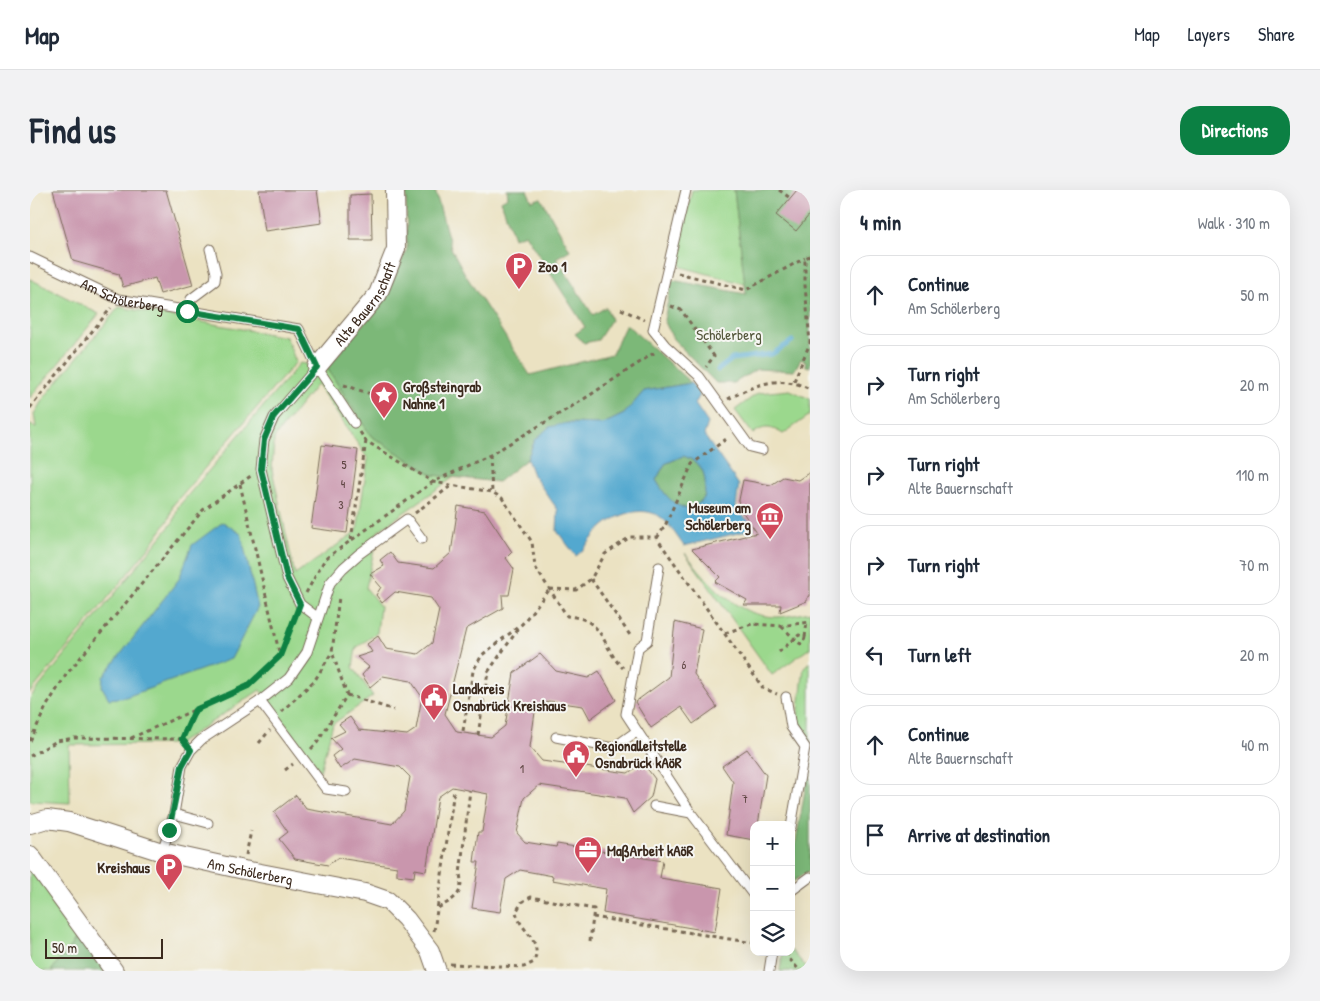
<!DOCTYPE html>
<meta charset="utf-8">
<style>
body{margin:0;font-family:"Patrick Hand",sans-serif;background:#f2f2f3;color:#1f2937}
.controls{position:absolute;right:15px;bottom:15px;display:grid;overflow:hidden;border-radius:10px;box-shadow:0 5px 20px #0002}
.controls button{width:45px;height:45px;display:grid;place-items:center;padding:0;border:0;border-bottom:1px solid #e0e1e3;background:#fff;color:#1f2937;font:25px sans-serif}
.scale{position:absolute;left:15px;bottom:12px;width:118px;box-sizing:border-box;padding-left:5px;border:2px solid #3b2a1e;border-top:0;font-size:14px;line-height:18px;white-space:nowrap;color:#3b2a1e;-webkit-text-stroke:4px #f6f6f2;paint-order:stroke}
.stop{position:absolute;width:15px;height:15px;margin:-11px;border:4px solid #0b8043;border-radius:50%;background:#fff}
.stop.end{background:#0b8043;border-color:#fff;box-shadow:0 1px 5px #0008}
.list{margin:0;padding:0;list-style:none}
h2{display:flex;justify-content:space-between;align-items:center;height:65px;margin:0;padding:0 20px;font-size:21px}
h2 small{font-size:16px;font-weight:400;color:#747a83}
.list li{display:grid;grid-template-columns:32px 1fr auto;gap:15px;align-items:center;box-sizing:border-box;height:80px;margin:0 10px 10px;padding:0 10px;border:1px solid #e0e1e3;border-radius:20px}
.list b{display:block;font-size:19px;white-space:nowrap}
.list p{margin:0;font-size:16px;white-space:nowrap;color:#747a83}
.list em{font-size:16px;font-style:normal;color:#747a83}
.icon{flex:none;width:28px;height:28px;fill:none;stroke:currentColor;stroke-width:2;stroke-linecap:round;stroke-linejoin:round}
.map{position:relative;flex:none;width:780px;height:781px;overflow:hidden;border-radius:20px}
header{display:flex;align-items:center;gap:30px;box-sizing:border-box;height:70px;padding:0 25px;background:#fff;border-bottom:1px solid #e0e1e3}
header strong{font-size:24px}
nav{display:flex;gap:28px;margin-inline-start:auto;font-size:18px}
.intro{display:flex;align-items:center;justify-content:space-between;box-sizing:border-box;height:120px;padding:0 30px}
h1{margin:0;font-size:35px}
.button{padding:12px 22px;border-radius:20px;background:#0b8043;color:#fff;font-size:18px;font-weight:700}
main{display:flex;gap:30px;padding:0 30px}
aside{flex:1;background:#fff;border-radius:20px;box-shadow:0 5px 20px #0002}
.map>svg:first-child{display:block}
</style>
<header>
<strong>Map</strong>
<nav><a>Map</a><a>Layers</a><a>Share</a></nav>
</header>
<div class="intro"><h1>Find us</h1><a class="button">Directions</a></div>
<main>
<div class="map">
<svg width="780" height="781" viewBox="0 0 780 781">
<rect width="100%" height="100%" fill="#f6f6f2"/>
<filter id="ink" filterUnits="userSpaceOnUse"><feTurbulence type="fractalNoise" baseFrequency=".02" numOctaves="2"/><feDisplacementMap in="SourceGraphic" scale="10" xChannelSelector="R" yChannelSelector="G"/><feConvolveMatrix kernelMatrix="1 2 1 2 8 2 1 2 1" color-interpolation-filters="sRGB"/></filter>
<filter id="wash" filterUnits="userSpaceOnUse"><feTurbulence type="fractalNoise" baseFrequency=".0096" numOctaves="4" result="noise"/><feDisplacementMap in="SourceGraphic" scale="20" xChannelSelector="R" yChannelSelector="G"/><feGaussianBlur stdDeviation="1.12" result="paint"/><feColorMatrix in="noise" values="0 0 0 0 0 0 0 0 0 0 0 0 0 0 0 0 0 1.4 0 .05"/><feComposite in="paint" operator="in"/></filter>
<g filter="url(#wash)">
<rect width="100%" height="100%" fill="#ebe2c2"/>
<g fill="#9bd88d" stroke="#6b8156" fill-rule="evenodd">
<polygon points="662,0 704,0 715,94 652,77 646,69"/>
<polygon points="0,89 69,124 0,208"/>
<polygon points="89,117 256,147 266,172 143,315 139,329 121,355 0,503 0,235 6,237 4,224 13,209"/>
<path d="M270,173L297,178L341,246L403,285L424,287L348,341L336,398L350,416L347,443L326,458L323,477L343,506L303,534L290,581L230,500L148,554L39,555L40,613L0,611V508L144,331L148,317ZM287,194L338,269L327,341L265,385L242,280L244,248Z"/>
<path d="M760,200L780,209V225L753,244C742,237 734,235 723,244L705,220L728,203Z"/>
<path d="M655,363C679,392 704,426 746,427C757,427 769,424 780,422V458L742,485Z"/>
<polygon points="780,472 780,555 767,535 774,477"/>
<polygon points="0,665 53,740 21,781 0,781"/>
<polygon points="761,760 780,781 750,781 753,762 761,762"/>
</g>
<g fill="#7cb878" stroke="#5c714b">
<polygon points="376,0 405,0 421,58 435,84 500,185 582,164 596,134 661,193 614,201 594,224 573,234 537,233 505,250 497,269 468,292 403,285 341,246 297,178 355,107 377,59"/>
<polygon points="477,0 497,0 502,11 511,8 540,60 526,68 563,125 576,117 581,130 568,150 554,153 545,144 555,137 495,44 484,48 471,11 478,7"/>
<polygon points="704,0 780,0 780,177 776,176 775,171 771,169 764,181 727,179 704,193 686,193 643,149 634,130 642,90 716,104"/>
<path d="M653,266C675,273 677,287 674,308L662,319C644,318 635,305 626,290L635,274Z"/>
<polygon points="780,571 780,680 761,693 761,680"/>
<polygon points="53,740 84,781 21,781"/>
</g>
<g fill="#53a8cf" stroke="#476976" fill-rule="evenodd">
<path d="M661,193L670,205L665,214L678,233L674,245L709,295L706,317L716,329L733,332V337L654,356C647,347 638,331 629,326C612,316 589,324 575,335C563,344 558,357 546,366L527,341L528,320L503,285L497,269L505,250L519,237L537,233L573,234L594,224L614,201ZM653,266C675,273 677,287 674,308L662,319C644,318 635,305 626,290L635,274Z"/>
<polygon points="193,332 211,344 228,417 201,469 96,507 79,509 72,497 73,487 149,389 162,355"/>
</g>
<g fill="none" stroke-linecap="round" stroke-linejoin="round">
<polyline stroke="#53a8cf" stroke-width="5" points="688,180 702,169 742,164 762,151"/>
</g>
<g id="blocks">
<g fill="#c996ad">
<polygon points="23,0 136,0 163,95 130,104 125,88 93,97 89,84 43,71"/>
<polygon points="229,0 287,0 292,33 235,41"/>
<polygon points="767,0 772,0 780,6 780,24 766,41 746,25"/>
<polygon points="341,4 342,50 320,50 320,5"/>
<polygon points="292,255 328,260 317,343 281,338"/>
<polygon points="780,282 780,406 777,408 777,411 750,422 751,415 714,415 717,410 685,392 690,387 662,359 727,343 708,315 713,290 741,295 753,287 768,290"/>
<polygon points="428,316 455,321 482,362 476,368 484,379 479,405 472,405 473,418 436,439 415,524 427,542 461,547 475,536 484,483 510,464 526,481 558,488 569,481 586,510 560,529 553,516 518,511 505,522 500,557 512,571 598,583 613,573 625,589 621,607 603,623 595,608 509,595 494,608 487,643 495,652 526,657 527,654 633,671 630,688 692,698 685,742 573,723 576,699 522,690 523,686 490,680 476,689 470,722 442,718 449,672 444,672 448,642 452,642 458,604 422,597 408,607 396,681 385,679 384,687 367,685 367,677 308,668 298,675 265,669 249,649 258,642 244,622 266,605 276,619 362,634 374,621 380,587 370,577 325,569 310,579 302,566 311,559 301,548 315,541 309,534 320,527 329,540 377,545 386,539 392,507 381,491 353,486 340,497 332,485 339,477 327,467 342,462 337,454 348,446 356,459 388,464 402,453 409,420 401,408 365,402 352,413 346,405 351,397 340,384 354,376 350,370 360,362 368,373 404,378 421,363"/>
<polygon points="645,432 672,439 664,484 687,517 663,534 651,517 621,538 605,512 639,487"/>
<polygon points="717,559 736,585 728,635 724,635 724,650 696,645 703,592 692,576"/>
</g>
</g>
</g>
<g filter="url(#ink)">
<use href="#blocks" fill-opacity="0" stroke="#796a57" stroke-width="1"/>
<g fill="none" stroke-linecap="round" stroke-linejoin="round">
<g stroke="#796a57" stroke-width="11">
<g id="service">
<polyline points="656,0 623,140 635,155 669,186 720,257 732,260"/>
<path id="s1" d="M0,67L88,109L269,139L287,177L324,233"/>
<polyline points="157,121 161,109 185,91 186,83 180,59"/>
<polyline points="629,377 617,451 608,458 596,524 661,623 724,706"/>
<polyline points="287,427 270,414 257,388 231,279 234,250 244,227 287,177"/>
<polyline points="756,507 761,537 775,557 761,637"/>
<polyline points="230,511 296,599 316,602"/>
<polyline points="526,547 583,558 607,541"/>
<polyline points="624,616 661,623"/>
<polyline points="144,624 178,633"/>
<polyline points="132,662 144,624 152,576 161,560 171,550 230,511 259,488 277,462 300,393 313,378 329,364 377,329 392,349"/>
<polyline points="761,701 780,687"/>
<polyline points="739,781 742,762"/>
</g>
</g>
<g stroke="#796a57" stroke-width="20">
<g id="minor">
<path id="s2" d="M287,177L348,104L366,59L365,0"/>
<path id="s3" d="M0,634L17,629L39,632L132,662L214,680L335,703L358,711L376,729L400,761L407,781"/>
<polyline points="0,665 84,781"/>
</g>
</g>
<g stroke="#796a57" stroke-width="3" stroke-dasharray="4 4" stroke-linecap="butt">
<polyline points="749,0 760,8"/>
<polyline points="648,83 716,100 775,68"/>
<polyline points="641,116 651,120 684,166 676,177"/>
<polyline points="591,119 614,130"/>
<polyline points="764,191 780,153 775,95 775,68 780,66"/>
<polyline points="314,195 362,211"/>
<path d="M698,209C727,194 749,184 780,199"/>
<polyline points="0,218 81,118"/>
<path d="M330,242L336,251L403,292L462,302L472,308L502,352L505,377L537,426C544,427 554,428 560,433C575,443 577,463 593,478"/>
<polyline points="460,265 462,302"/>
<polyline points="210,294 250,466"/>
<polyline points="385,323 422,295"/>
<polyline points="627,348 635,336 662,274 699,247"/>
<polyline points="321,350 336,251"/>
<polyline points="561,389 602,448"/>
<polyline points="520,399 546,400 561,389 575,364 600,347 626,347 733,498 747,504"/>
<polyline points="276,403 295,369 403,292 460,265 551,211 627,161"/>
<polyline points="695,443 722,434 751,436 780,432"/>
<polyline points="775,447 777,432"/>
<polyline points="749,462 769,445 775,447 774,452 771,454 767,452 766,450 751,436"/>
<polyline points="317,505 364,520"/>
<polyline points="251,522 285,490 302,462"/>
<polyline points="433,541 443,481 452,465 492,434 520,399"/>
<polyline points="448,545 458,482 489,438"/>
<polyline points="101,548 218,496 250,466 266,424"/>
<polyline points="152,549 165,520"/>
<polyline points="0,551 16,517 36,485 173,320 222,285"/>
<polyline points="229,553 240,540"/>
<polyline points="281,559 287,553 317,505 302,462 309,407"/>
<polyline points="0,566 27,551 44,548 152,549 154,552"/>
<polyline points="255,580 263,574"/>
<polyline points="216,665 221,641"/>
<path d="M408,718C425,708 434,705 430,684L440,600"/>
<polyline points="563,727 724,753"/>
<polyline points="404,741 424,600"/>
<polyline points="758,762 757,766 770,781"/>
<path d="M420,774L494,777L504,772C513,749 491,743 486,722L492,712L501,707L564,719L560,751"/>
</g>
<use href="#service" stroke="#fff" stroke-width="9"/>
<use href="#minor" stroke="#fff" stroke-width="18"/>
</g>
</g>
<g fill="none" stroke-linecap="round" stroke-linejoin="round" filter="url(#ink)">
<polyline stroke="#0b8043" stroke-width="6" points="139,640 152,576 161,560 152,549 165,520 218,496 250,466 270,414 257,388 231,279 234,250 244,226 287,177 269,139 157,121"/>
</g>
<defs>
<g id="parking-pin" transform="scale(1.4375)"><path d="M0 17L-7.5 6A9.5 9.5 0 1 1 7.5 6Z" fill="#d1495b" stroke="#f6f6f2"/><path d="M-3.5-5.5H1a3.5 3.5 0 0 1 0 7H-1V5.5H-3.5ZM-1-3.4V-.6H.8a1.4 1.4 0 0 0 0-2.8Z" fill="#fff"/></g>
<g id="sight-pin" transform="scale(1.4375)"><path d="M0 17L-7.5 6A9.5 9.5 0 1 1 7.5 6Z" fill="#d1495b" stroke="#f6f6f2"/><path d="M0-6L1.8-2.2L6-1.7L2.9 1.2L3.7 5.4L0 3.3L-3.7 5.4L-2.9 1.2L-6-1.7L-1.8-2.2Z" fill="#fff"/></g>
<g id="museum-pin" transform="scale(1.4375)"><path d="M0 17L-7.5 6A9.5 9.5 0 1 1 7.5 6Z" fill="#d1495b" stroke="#f6f6f2"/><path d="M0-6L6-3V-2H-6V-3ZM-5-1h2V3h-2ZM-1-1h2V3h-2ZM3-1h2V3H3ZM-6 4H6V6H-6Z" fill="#fff"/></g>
<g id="civic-pin" transform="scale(1.4375)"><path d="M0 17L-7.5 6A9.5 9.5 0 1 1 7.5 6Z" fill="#d1495b" stroke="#f6f6f2"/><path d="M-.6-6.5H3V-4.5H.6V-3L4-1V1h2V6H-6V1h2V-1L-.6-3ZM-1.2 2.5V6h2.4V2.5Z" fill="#fff"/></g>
<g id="office-pin" transform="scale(1.4375)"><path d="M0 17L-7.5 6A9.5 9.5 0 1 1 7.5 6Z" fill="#d1495b" stroke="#f6f6f2"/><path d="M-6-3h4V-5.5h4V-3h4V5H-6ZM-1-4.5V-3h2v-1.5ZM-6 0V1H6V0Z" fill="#fff"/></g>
</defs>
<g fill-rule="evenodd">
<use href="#parking-pin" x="489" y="76"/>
<use href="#sight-pin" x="354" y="205"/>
<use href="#museum-pin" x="740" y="326"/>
<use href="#civic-pin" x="404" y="507"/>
<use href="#civic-pin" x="546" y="564"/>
<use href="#office-pin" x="558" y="660"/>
<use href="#parking-pin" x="139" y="677"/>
</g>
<g text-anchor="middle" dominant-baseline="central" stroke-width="4" stroke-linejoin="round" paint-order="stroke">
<g font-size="12" fill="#5e4542">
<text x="314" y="274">5</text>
<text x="313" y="293">4</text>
<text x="311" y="314">3</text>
<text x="654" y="474">6</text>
<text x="492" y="578">1</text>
<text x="715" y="608">7</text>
</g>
<g font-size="15" font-weight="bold" fill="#3b2a1e" stroke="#f6f6f2" text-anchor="start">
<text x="508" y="76">Zoo 1</text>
<text x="373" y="196">Großsteingrab<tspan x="373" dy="17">Nahne 1</tspan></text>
<text x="721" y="317" text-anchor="end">Museum am<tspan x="721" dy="17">Schölerberg</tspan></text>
<text x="423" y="498">Landkreis<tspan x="423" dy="17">Osnabrück Kreishaus</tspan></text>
<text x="565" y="555">Regionalleitstelle<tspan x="565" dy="17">Osnabrück kAöR</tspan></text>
<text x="577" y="660">MaßArbeit kAöR</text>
<text x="120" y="677" text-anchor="end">Kreishaus</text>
</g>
<g font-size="15" fill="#3b2a1e" stroke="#f6f6f2">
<text stroke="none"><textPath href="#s1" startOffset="101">Am Schölerberg</textPath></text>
<text stroke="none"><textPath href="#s2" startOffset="80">Alte Bauernschaft</textPath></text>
<text stroke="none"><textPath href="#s3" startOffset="228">Am Schölerberg</textPath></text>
</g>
<g font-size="15" fill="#53563a" stroke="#f6f6f2">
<text x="699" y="144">Schölerberg</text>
</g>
</g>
</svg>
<div class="controls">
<button>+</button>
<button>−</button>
<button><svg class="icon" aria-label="layers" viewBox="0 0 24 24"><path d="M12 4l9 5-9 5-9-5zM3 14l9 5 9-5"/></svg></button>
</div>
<div class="scale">50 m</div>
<div class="stop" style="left:157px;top:121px"></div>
<div class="stop end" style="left:139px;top:640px"></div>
</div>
<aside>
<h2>4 min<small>Walk · 310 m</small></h2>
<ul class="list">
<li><svg class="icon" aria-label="ahead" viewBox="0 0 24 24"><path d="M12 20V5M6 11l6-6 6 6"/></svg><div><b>Continue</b><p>Am Schölerberg</p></div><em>50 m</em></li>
<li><svg class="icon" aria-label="right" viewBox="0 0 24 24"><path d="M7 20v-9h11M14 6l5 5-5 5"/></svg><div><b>Turn right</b><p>Am Schölerberg</p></div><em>20 m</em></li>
<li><svg class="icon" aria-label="right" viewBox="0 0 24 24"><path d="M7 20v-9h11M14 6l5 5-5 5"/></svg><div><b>Turn right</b><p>Alte Bauernschaft</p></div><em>110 m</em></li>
<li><svg class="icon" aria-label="right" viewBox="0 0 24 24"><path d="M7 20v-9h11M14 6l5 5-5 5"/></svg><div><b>Turn right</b></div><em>70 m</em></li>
<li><svg class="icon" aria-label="left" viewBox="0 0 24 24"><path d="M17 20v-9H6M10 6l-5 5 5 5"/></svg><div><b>Turn left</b></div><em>20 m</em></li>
<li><svg class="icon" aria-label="ahead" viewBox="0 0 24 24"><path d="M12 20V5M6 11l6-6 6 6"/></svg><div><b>Continue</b><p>Alte Bauernschaft</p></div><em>40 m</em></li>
<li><svg class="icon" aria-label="arrive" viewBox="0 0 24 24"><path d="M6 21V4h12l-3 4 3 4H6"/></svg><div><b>Arrive at destination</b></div></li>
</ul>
</aside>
</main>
